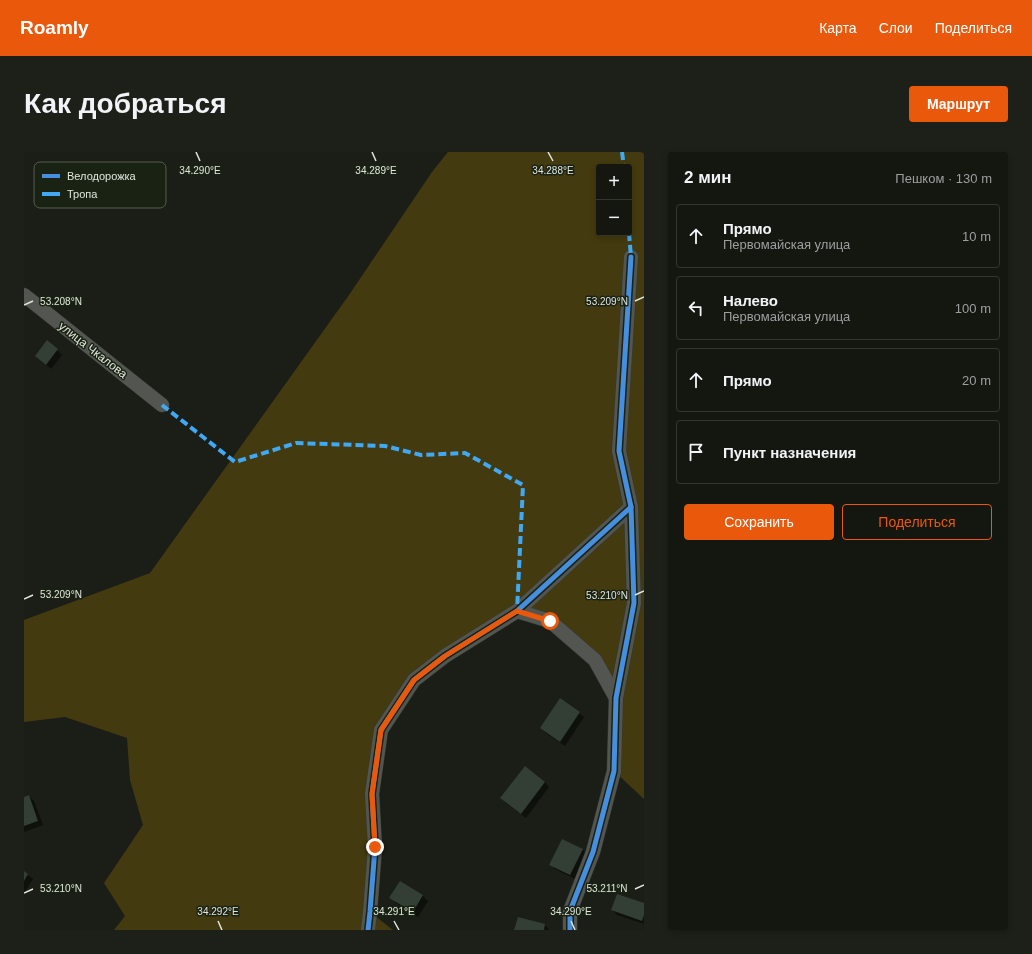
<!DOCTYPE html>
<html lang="ru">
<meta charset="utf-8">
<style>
body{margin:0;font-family:Arial,sans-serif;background:#1d1f19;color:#f1f3f6}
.controls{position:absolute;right:12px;top:12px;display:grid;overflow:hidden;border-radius:4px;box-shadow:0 2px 6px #0003}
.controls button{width:36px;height:36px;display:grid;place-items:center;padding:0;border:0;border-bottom:1px solid #333530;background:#141610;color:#f1f3f6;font:20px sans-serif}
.stop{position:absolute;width:12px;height:12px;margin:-9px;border:3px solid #ea580c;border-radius:50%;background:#fff}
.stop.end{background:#ea580c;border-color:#fff;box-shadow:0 1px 4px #0008}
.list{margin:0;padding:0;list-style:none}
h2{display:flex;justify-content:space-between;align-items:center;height:52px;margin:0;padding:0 16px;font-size:17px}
h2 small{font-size:13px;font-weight:400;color:#9d9f9f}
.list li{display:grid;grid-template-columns:26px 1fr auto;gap:12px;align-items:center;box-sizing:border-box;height:64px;margin:0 8px 8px;padding:0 8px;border:1px solid #333530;border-radius:4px}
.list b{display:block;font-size:15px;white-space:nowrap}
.list p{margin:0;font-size:13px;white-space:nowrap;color:#9d9f9f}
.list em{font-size:13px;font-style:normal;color:#9d9f9f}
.actions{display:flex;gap:8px;padding:12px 16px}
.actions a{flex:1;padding:9px 0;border:1px solid #ea580c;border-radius:4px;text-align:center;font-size:14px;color:#ea580c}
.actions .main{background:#ea580c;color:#fff}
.icon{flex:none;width:22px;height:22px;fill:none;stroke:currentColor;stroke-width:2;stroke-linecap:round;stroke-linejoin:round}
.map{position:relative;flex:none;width:620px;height:778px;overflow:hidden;border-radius:4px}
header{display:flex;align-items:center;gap:24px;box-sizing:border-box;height:56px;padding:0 20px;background:#ea580c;color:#fff}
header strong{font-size:19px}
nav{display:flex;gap:22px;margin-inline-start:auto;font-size:14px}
.intro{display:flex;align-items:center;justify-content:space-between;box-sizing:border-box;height:96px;padding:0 24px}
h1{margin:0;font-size:28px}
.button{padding:10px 18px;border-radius:4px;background:#ea580c;color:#fff;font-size:14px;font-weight:700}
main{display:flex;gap:24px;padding:0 24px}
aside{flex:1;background:#141610;border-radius:4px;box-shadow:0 2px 6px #0003}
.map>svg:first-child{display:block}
</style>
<header>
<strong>Roamly</strong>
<nav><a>Карта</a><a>Слои</a><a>Поделиться</a></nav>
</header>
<div class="intro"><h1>Как добраться</h1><a class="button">Маршрут</a></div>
<main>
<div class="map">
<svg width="620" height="778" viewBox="0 0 620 778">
<rect width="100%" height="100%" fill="#1a1e16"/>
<path fill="#443a0f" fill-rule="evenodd" d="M424,0H620V647L590,619L592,546L571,508L526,469L493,459L390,528L357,578L346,760L369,778H90L101,764L80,731L119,673L106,628L103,586L41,565L0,570V468L126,421L325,143L408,20ZM575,15H605V81H575Z"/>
<g fill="#0007">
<polygon points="33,198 38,203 27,217 12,204"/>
<polygon points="555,561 560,565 541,594 522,581 517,576"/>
<polygon points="521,630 525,635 502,666 482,651 477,646"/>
<polygon points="5,644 10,649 19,673 0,680 0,646"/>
<polygon points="558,697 563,702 551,727 531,717 526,713"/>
<polygon points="0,720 9,727 0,741"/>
<polygon points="376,730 399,744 404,749 394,765 372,751 367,746"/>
<polygon points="620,752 620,772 593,763 589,758"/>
<polygon points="521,773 525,778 491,778"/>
</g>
<g fill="#333e34">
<polygon points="23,188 34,197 22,213 11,204"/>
<polygon points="536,546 556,560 536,590 516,576"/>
<polygon points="501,614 521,630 497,662 476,646"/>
<polygon points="5,643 14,669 0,674 0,645"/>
<polygon points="538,687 559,697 546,723 525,713"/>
<polygon points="0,719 4,722 0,729"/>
<polygon points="376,729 399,743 389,760 365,746"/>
<polygon points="593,742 620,751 620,763 618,769 587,758"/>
<polygon points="494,765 521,772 520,778 490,778"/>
</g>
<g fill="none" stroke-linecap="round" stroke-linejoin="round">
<g stroke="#353832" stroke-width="15">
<g id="street">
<polyline points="0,143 138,253"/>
<polyline points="493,459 526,469 571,508 592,546"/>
<polyline points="344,778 346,760 351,695 348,642 357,578 390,528 421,504 493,459 607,355"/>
<polyline points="546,778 546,759 569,700 590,619 592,546 610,451 607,355 595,299 607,105"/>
</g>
</g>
<use href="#street" stroke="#525550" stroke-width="14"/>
<g stroke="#3fa9f5" stroke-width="4" stroke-dasharray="8 4" stroke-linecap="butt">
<polyline points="598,0 600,15"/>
<polyline points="605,81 607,105"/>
<polyline points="138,253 211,310 272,291 361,294 397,303 441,301 499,333 493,459"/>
</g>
<g stroke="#192213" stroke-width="8">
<g id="cycleway">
<polyline points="344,778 346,760 351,695 348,642 357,578 390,528 421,504 493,459 607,355"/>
<polyline points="546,778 546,759 569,700 590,619 592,546 610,451 607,355 595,299 607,105"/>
</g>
</g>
<use href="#cycleway" stroke="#468fdf" stroke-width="5"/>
</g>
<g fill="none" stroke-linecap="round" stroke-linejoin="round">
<polyline stroke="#ea580c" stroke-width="5" points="351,695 348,642 357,578 390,528 421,504 493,459 526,469"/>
</g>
<path fill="none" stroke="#e0e6dc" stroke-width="1.5" d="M172,0L176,9M348,0L352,9M524,0L529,9M611,149L620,145M0,153L9,149M611,443L620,439M0,447L9,443M611,737L620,733M0,741L9,737M194,769L198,778M370,769L375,778M547,769L551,778"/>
<g text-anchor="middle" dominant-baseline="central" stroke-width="3" stroke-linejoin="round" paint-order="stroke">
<g font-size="12" fill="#e0e6dc" stroke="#192213">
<text transform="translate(69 198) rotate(38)">улица Чкалова</text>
</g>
</g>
<rect x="10" y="10" width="132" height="46" rx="6" fill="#192213" stroke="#555d4f" stroke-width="1"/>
<rect x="18" y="22" width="18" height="4" fill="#468fdf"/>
<rect x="18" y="40" width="18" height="4" fill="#3fa9f5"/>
<g font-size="11" fill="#e0e6dc">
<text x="43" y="28">Велодорожка</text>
<text x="43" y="46">Тропа</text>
</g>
<g font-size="10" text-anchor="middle" fill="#e0e6dc" stroke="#192213" stroke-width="3" stroke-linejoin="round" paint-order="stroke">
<text x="176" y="22">34.290°E</text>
<text x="352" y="22">34.289°E</text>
<text x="529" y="22">34.288°E</text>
<text x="37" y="153">53.208°N</text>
<text x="583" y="153">53.209°N</text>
<text x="37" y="446">53.209°N</text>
<text x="583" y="447">53.210°N</text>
<text x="37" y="740">53.210°N</text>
<text x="583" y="740">53.211°N</text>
<text x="194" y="763">34.292°E</text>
<text x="370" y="763">34.291°E</text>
<text x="547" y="763">34.290°E</text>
</g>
</svg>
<div class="controls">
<button>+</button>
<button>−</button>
</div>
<div class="stop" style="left:526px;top:469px"></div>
<div class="stop end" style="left:351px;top:695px"></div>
</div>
<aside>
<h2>2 мин<small>Пешком · 130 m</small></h2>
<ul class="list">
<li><svg class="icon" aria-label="ahead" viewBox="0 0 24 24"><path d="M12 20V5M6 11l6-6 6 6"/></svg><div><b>Прямо</b><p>Первомайская улица</p></div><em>10 m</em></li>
<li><svg class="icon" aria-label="left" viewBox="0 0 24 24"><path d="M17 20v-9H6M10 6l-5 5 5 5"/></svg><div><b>Налево</b><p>Первомайская улица</p></div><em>100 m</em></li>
<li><svg class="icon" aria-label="ahead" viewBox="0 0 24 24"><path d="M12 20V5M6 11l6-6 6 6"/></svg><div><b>Прямо</b></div><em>20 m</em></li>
<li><svg class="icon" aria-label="arrive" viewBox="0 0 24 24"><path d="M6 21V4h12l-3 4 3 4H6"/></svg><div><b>Пункт назначения</b></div></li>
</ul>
<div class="actions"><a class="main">Сохранить</a><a>Поделиться</a></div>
</aside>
</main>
